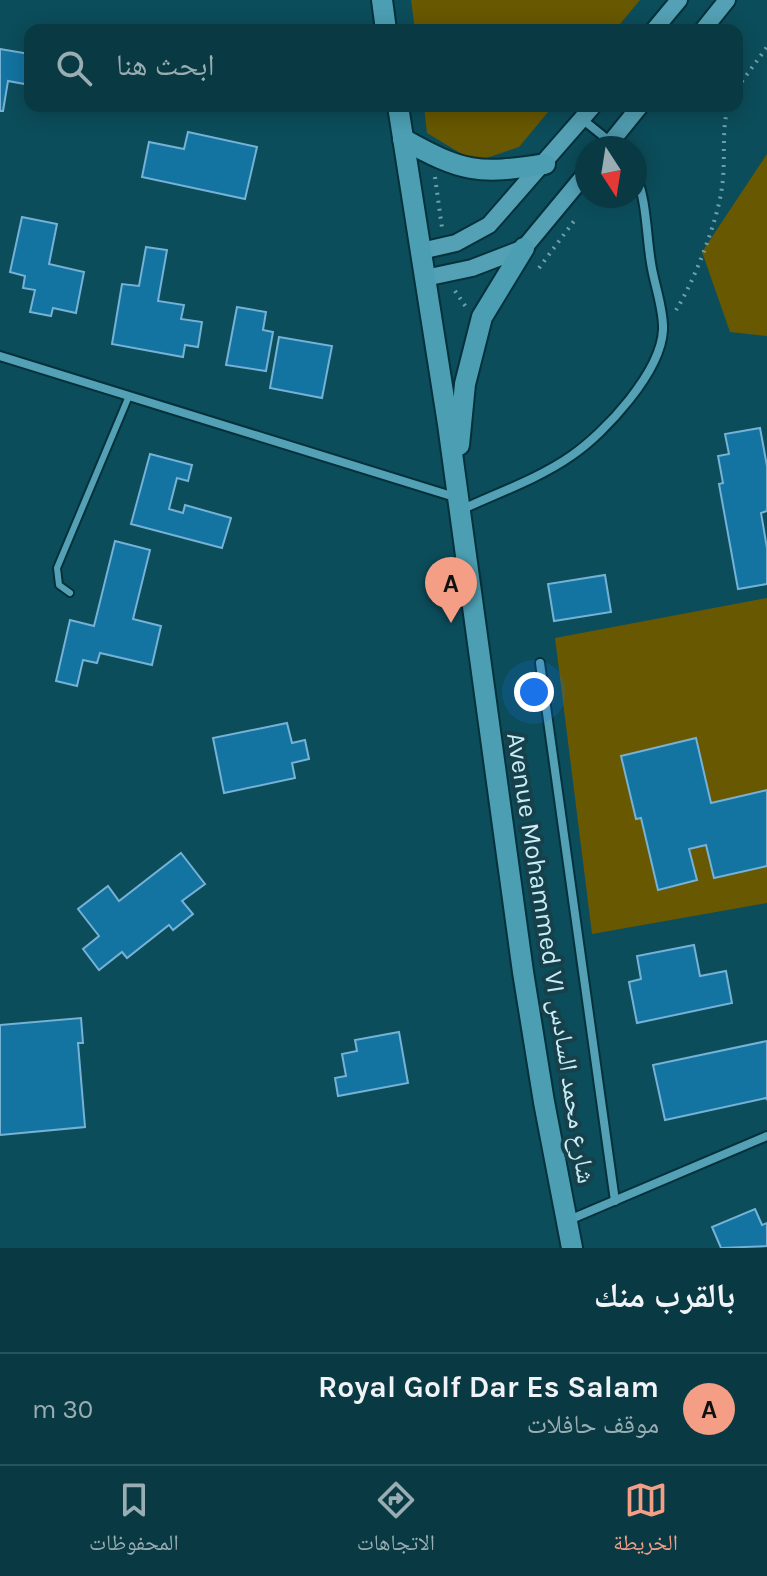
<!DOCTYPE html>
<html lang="ar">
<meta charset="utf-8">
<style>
body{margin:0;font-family:Karla,"Noto Naskh Arabic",sans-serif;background:#17454f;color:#f1f3f6;direction:rtl}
.compass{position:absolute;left:575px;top:136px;width:72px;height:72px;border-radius:50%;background:#093a44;box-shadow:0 4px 20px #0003;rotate:168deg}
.you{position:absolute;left:534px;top:692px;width:28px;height:28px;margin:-20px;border:6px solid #fff;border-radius:50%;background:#1a73e8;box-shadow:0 0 0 12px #1a73e833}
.badge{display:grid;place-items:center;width:52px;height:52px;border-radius:50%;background:#f49e86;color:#111;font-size:26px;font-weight:700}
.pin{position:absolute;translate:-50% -66px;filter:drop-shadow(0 2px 4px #0008)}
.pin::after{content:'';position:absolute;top:42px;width:28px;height:24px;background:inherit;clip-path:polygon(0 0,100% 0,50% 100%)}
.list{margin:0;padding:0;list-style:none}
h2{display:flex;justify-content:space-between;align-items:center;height:104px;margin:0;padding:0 32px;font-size:34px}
h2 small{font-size:26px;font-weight:400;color:#99adb2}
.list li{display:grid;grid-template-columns:52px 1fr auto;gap:24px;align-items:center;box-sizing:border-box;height:112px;padding:0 32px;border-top:2px solid #29545d}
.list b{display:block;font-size:30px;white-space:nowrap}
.list p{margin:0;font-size:26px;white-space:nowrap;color:#99adb2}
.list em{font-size:26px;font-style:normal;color:#99adb2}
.icon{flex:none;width:44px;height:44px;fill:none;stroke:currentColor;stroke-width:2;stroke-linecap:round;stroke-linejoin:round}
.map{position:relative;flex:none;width:767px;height:1248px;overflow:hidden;direction:ltr}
.search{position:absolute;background:#093a44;box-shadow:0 4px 20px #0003;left:24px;right:24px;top:24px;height:88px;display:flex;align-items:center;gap:20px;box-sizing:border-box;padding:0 28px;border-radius:16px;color:#99adb2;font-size:30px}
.sheet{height:216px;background:#093a44}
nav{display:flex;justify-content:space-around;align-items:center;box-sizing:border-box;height:112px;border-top:2px solid #29545d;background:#093a44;font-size:22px;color:#99adb2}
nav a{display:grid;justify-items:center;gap:4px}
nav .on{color:#f49e86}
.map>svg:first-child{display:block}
</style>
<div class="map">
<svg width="767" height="1248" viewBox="0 0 767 1248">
<rect width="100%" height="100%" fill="#0c4d5b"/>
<g fill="#685801">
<polygon points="411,0 640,0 615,30 415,30"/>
<polygon points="424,106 553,106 519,147 475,162 427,133"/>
<polygon points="767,154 767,336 730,332 702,252"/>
<polygon points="767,598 767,903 592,934 555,638"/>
</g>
<g fill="#1373a1" stroke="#76b1d6" stroke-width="2">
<polygon points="0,49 30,54 30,85 8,81 3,111 0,111"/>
<polygon points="188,132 257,147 245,199 142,177 149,142 184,149"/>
<polygon points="22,217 57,224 49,264 84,272 76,313 53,308 51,316 30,312 35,290 23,288 25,276 10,272"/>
<polygon points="146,247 167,250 158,301 184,305 181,319 202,322 198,347 185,345 183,357 112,344 122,284 139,286"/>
<polygon points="237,307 266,312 263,330 273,332 266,371 226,365"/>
<polygon points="279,337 332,346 322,398 270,388"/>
<polygon points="760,428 767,466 767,511 761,513 767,548 767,584 738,589 719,484 723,483 718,456 729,454 725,434"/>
<polygon points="150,454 192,465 188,481 177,478 169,509 183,513 185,505 231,518 222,548 131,524"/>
<polygon points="115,541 150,550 133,619 161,626 152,665 100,653 97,663 83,660 77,686 56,681 70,620 94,626"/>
<polygon points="605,575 611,612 554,621 548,584"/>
<polygon points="287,723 292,743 305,740 309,759 292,763 295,778 224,793 213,738"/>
<polygon points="696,738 711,803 767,790 767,866 714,878 706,845 689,849 697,880 658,890 641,818 636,819 621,756"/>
<polygon points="181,853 205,884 182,901 193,914 173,930 169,925 127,958 122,952 99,970 83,949 99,936 78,909 108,886 119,901"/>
<polygon points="694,945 700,976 726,971 732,1003 637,1023 629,982 641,979 637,956"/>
<polygon points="81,1018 83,1043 78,1043 85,1127 0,1135 0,1025"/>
<polygon points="399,1032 408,1083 338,1096 335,1078 346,1076 342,1054 357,1051 355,1040"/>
<polygon points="767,1041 767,1100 766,1098 665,1120 653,1065"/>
<polygon points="755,1209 762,1225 767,1223 767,1246 721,1248 712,1227"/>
</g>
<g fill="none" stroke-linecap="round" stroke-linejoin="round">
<g stroke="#04313b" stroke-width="10">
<polyline id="lane" points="70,593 59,585 57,568 129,396"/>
</g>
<g stroke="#04313b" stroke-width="12">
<g id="street">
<polyline points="582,119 618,148"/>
<polyline points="0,356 458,498"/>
<path d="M461,510C497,493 538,479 571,456C605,433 661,372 663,330C664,309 654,284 651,263C646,233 647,201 635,172"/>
<polyline points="540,663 615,1201"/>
<polyline points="569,1220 767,1136"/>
</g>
</g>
<g stroke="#04313b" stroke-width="20">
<g id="secondary">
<polyline points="654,30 679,0"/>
<polyline points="703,30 727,0"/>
<polyline points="606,148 640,106"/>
<polyline points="421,251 456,243 489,225 593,106"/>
<polyline points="425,278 472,268 524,248 587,172"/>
</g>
</g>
<g stroke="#04313b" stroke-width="24">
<g id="primary">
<polyline points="382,0 386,30"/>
<polyline points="398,106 448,424 523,972 544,1102 572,1248"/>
<path d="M403,139C462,172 478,175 545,164"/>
<polyline points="459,445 465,384 482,317 524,248"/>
</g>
</g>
<g stroke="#6ea0ac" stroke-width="4" stroke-dasharray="2 6" stroke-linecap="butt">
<polyline points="737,88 767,47"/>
<polyline points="435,177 442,228"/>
<polyline points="539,268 577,217"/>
<polyline points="455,291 466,307"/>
<path d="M676,310C694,282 718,220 722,187C726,159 721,133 728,106"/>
</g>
<use href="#lane" stroke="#54a1b5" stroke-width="6"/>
<use href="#street" stroke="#54a1b5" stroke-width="8"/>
<use href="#secondary" stroke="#54a1b5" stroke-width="16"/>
<use href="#primary" stroke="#4c9fb3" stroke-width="20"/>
</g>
<g text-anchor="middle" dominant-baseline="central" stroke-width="8" stroke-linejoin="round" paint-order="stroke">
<g font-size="26" fill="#c8edf7" stroke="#17404b">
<text transform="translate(551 958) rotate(81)">Avenue Mohammed VI شارع محمد السادس</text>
</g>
</g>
</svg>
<svg class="compass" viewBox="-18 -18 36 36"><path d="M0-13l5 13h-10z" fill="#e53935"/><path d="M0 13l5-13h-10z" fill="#99adb2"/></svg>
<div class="you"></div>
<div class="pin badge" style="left:451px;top:623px">A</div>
<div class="search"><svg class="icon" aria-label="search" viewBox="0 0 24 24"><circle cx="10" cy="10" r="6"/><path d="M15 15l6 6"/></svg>ابحث هنا</div>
</div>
<section class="sheet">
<h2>بالقرب منك<small></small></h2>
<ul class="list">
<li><span class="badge">A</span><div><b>Royal Golf Dar Es Salam</b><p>موقف حافلات</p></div><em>30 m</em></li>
</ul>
</section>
<nav>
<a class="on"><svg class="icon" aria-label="map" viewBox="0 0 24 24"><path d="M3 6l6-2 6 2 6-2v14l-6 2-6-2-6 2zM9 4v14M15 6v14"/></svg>الخريطة</a>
<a><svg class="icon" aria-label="directions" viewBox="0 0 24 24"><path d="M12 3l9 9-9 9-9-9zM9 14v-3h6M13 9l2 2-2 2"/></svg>الاتجاهات</a>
<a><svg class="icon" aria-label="saved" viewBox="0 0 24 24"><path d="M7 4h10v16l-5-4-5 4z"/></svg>المحفوظات</a>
</nav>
